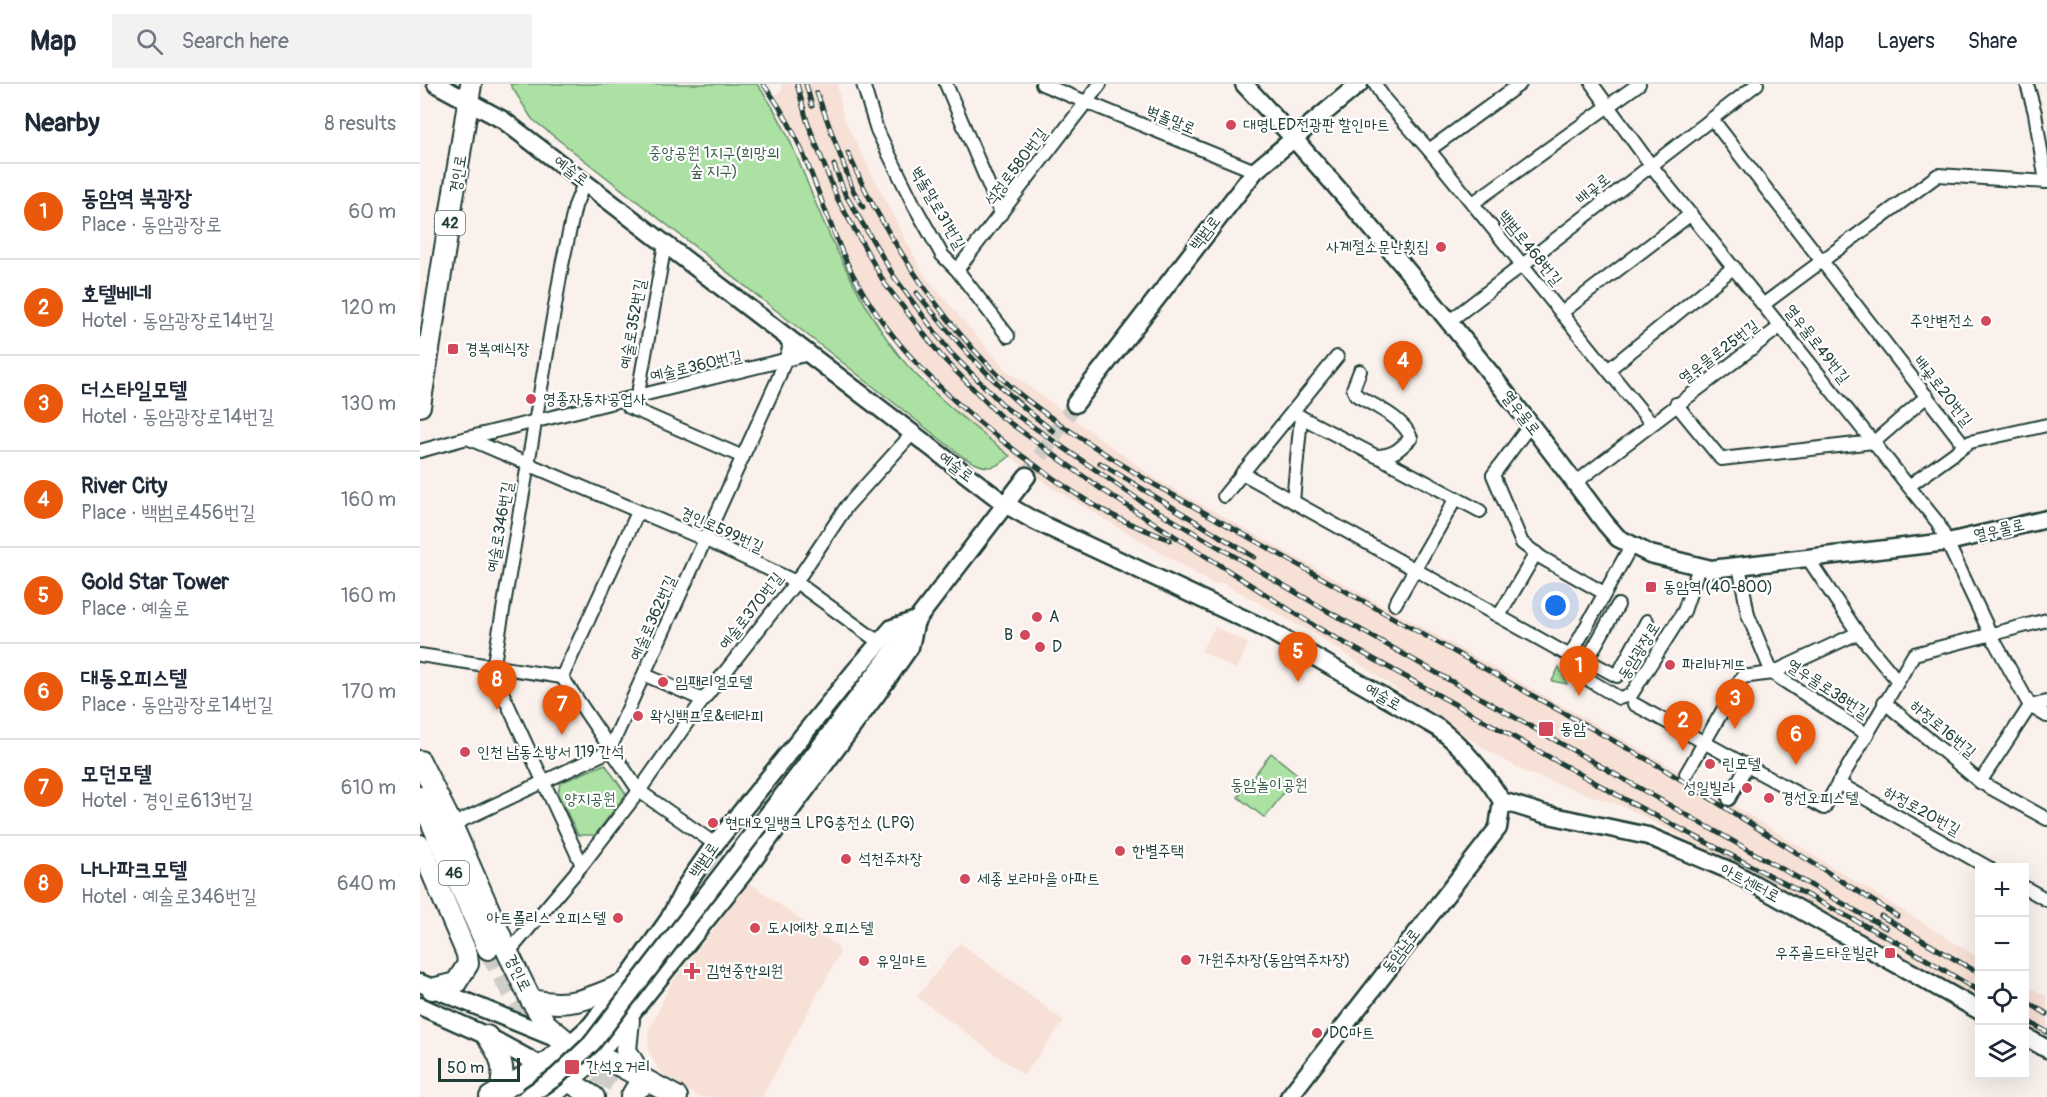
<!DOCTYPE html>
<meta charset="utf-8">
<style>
body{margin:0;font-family:Pangolin,"Poor Story",sans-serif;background:#f2f2f3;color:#1f2937}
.controls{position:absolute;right:18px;bottom:18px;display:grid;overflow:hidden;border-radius:0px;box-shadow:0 6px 24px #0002}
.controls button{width:54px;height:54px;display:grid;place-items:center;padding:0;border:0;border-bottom:2px solid #e0e1e3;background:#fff;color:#1f2937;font:30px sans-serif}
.scale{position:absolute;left:18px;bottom:15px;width:82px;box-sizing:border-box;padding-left:6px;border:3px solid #1f3d34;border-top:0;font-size:16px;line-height:21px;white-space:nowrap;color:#1f3d34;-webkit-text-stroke:4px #fff;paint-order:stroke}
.you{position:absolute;left:1136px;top:522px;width:21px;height:21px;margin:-15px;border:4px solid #fff;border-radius:50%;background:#1a73e8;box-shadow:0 0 0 9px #1a73e833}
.badge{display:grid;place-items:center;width:39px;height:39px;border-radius:50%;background:#ea580c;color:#fff;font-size:20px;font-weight:700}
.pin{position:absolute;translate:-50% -50px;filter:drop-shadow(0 2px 3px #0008)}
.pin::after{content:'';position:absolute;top:32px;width:21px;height:18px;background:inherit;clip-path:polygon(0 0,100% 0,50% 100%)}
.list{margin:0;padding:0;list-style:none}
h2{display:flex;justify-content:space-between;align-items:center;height:78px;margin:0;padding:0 24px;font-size:26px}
h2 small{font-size:20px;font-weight:400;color:#747a83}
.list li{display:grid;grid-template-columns:39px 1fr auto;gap:18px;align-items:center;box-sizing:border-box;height:96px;padding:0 24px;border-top:2px solid #e0e1e3}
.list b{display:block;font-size:22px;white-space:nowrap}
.list p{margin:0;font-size:20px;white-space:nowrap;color:#747a83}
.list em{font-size:20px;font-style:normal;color:#747a83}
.icon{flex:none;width:33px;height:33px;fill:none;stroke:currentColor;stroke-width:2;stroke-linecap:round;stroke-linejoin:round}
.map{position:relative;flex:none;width:1627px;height:1013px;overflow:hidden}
header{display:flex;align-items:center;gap:36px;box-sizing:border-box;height:84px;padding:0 30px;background:#fff;border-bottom:2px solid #e0e1e3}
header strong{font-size:28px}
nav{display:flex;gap:33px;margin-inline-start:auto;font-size:21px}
.search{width:420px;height:54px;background:#f2f2f3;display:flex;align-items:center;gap:15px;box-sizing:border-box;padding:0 21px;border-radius:0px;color:#747a83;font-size:22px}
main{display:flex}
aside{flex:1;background:#fff}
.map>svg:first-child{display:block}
</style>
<header>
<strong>Map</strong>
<div class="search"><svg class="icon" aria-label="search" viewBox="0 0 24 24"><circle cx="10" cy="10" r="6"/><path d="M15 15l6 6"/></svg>Search here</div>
<nav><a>Map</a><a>Layers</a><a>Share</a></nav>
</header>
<main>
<aside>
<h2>Nearby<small>8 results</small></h2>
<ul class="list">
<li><span class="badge">1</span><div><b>동암역 북광장</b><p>Place · 동암광장로</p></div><em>60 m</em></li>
<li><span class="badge">2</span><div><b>호텔베네</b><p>Hotel · 동암광장로14번길</p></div><em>120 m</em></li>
<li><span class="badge">3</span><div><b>더스타일모텔</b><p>Hotel · 동암광장로14번길</p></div><em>130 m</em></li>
<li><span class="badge">4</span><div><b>River City</b><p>Place · 백범로456번길</p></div><em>160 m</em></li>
<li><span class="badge">5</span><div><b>Gold Star Tower</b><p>Place · 예술로</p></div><em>160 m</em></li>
<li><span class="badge">6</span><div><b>대동오피스텔</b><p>Place · 동암광장로14번길</p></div><em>170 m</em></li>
<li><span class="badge">7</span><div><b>모던모텔</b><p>Hotel · 경인로613번길</p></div><em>610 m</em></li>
<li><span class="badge">8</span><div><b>나나파크모텔</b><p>Hotel · 예술로346번길</p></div><em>640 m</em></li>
</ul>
</aside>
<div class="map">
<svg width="1627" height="1013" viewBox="0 0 1627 1013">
<rect width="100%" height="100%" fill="#fbf1ec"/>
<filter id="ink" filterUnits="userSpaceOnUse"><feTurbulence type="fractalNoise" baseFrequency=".0167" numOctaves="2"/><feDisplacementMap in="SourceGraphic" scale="12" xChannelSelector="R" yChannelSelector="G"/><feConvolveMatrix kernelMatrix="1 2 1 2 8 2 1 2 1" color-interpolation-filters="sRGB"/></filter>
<g filter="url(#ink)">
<g fill="#f7e0d6">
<polygon points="361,0 417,0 424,35 504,191 585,285 736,395 1247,680 1559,874 1559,917 1334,791 1207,724 1107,689 1065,665 901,554 803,499 793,500 626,400 534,325 493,284 455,234 425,179 378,65 352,14 362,6"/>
<polygon points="795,543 828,559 817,586 781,567"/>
<polygon points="330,799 417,862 420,869 342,1013 278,1013 239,987 229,968 228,949 250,901"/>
<polygon points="540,859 644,937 604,991 497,913"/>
<polygon points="1605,900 1627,913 1627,957 1605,944"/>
</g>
<g fill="#abe1a3" stroke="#658f6c" stroke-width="1.5">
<path d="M90,0H337C373,47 386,104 412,156C432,199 456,245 487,281C518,315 554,343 590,372C573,389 562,384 543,373L112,35Z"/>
<polygon points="1139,583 1147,600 1132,597"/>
<polygon points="851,669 877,690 845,734 818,713"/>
<polygon points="185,680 206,710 175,751 158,751 138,710 140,699"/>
</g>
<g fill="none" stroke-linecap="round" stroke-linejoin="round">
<polyline stroke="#cfcdc7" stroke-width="16" stroke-dasharray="16 8" stroke-linecap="butt" points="607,392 655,320"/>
<g stroke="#cfcdc7" stroke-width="20" stroke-dasharray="20 10" stroke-linecap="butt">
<path d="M68,865C85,898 101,929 129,954"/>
<polyline points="151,973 220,1013"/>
</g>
<g stroke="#1f3d34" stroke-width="16">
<g id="street">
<polyline points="443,0 457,46 494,121 522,171 537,186 588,252"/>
<polyline points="526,0 581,130"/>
<polyline points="622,0 835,87"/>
<polyline points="955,0 965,16 1009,66 1231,339"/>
<polyline points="1172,0 1230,80 1518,439 1571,551 1610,622 1627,632"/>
<polyline points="1607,0 1615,29 1626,98"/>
<polyline points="1292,35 1544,361"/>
<polyline points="1009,66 1100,0"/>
<polyline points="1053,119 1219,0"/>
<polyline points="537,186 680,0"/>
<polyline points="1344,220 1518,91 1627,98"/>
<polyline points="1141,229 1271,130"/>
<polyline points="1031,236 1337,0"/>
<polyline points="1188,286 1314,183"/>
<polyline points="1256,320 1301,375 1454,358 1507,312"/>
<polyline points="209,323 323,373"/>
<polyline points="215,326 245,160"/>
<path d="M881,333L956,372C973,372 979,366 991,354C983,333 954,322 936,311L933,305L940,287"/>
<polyline points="1110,341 1073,391 1102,459 1122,474 1184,509"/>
<polyline points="47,354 389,270"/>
<polyline points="0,367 47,354 286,456 376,498 460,559"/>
<polyline points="957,372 1060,427"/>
<polyline points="822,389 1150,572"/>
<polyline points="1155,399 1361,242"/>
<polyline points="1489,402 1550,358 1627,341"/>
<polyline points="804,412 917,273"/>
<polyline points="873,417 881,333 876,330"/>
<polyline points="1211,462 1150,572 1154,587 1199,614 1211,611 1264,527 1279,483"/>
<polyline points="1389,476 1438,549 1477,596"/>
<polyline points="1319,481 1328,531 1352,589 1446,650"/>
<polyline points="975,520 1036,414"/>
<polyline points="1198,521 1167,576 1197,592 1227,537"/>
<polyline points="1079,532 1116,469"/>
<polyline points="0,571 142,593 219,707 295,760"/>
<polyline points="225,591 283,616"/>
<polyline points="142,593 218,428"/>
<polyline points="1464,618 1560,698 1627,735"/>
<polyline points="1214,620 1404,724 1494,570 1627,536"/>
<polyline points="1266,690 1322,593 1352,589 1438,549"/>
<polyline points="1560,698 1610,622 1627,618"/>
<polyline points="1418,699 1569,784"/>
<polyline points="1309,715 1327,681"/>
<polyline points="32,741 189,667 358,295 369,265 368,254"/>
<polyline points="162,781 75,593 74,579 142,181 155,122 165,97"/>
<polyline points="1604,803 1627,816"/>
<polyline points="88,869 162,781 219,707 283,616 376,498 427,422 492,350"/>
</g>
</g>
<g stroke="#1f3d34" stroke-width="21">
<g id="secondary">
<path d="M16,0L83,36L585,420L613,436L848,546L1018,644C1045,664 1064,689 1082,717"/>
<path d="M824,0C953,139 1072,287 1185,439L1198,454L1230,470L1291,485L1528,458L1627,435"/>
<polyline points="655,320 835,87 939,0"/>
<polyline points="1082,717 1124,730 1228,752 1311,787 1560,927"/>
<polyline points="349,729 607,392"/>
<polyline points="0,899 150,960 171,941 203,900 249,835 267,800 295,760 434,588 472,544 496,536"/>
<polyline points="0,922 67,952 122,982"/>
<polyline points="1604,952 1627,965"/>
<polyline points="177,972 323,790 457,610 490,563 496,536"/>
<polyline points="869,1013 1078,744 1082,717"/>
</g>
</g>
<g stroke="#1f3d34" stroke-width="24">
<g id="primary">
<polyline points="0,322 51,0"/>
<polyline points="0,677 32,741 88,869 111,916 126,940 150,960 198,981 257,1013"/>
<polyline points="0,713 68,865"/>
<polyline points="0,761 47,870 48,880 36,899 12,905"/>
<path d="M111,916C149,924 169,915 203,900"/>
<polyline points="209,936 206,966 222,994"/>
<path d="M67,952C81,972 86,983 80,1007"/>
<polyline points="137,990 174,1013"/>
<polyline points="70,1013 122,982 150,960"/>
<polyline points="129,1013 177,972"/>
<polyline points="211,1013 215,1006 228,998"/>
</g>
</g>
<use href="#street" stroke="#fff" stroke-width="12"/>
<use href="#secondary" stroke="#fff" stroke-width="16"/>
<use href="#primary" stroke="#fff" stroke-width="20"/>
<g stroke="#1f3d34" stroke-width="5">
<g id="rail">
<path d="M343,0C386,53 400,125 430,185C470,263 532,319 601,371C631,393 662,416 696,433C713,442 732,448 750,456"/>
<polyline points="377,0 387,37 417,114 465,200 522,273 579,331 681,405 898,544 1217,722 1484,862 1560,908"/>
<polyline points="386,0 392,22"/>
<polyline points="397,9 433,106 443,123"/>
<path d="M428,69C463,151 532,255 602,312C644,345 690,373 735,401L1239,682L1477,832"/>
<polyline points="414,81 425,110 475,194 530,268 586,324 722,418 911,529 1466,844"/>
<path d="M497,209C538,261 580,307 633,347"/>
<polyline points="680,379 834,473"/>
<polyline points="1461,832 1560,890"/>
<polyline points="1604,916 1627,930"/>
<polyline points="1604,935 1627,948"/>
</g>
</g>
<use href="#rail" stroke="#fff" stroke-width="3" stroke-dasharray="9" stroke-linecap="butt"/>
<g stroke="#1f3d34" stroke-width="21" stroke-linecap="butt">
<polyline id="secondary-bridge" points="107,1013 136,993 172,959 349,729"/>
</g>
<use href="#secondary-bridge" stroke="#fff" stroke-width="16"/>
</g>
</g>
<g fill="#d1495b" stroke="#fff" stroke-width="2">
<circle cx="811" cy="41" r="6"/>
<circle cx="1021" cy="163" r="6"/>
<circle cx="1566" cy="237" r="6"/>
<rect x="27" y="259" width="12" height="12" rx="3"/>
<circle cx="111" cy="315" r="6"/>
<rect x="1225" y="497" width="12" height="12" rx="3"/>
<circle cx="617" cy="533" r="6"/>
<circle cx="605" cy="551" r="6"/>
<circle cx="620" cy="563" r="6"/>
<circle cx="1250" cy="581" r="6"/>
<circle cx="243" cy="598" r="6"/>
<circle cx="218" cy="632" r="6"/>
<rect x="1118" y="637" width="16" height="16" rx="3"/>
<circle cx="45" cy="668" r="6"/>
<circle cx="1290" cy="680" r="6"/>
<circle cx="1327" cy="704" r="6"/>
<circle cx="1349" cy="714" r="6"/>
<circle cx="293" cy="739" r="6"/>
<circle cx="700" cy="767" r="6"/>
<circle cx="426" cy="775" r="6"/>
<circle cx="545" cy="795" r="6"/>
<circle cx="198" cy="834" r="6"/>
<circle cx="335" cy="844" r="6"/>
<rect x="1464" y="863" width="12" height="12" rx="3"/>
<circle cx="766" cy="876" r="6"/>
<circle cx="444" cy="877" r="6"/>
<path d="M269 878h6v6h6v6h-6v6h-6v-6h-6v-6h6z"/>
<circle cx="897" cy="949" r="6"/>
<rect x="144" y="975" width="16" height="16" rx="3"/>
</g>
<g text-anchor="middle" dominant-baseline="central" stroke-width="4.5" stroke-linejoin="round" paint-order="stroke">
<g fill="#fff" stroke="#627771" stroke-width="1.5">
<rect x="15" y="127" width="30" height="24" rx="4.5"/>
<rect x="19" y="777" width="30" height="24" rx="4.5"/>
</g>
<g font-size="15" font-weight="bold" fill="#1f3d34">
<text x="30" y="139">42</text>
<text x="34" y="789">46</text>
</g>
<g font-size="16" fill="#1f3d34" stroke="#fff">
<text transform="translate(751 36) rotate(22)">벽돌말로</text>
<text transform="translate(596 83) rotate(-53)">석정로580번길</text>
<text transform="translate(151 87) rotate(37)">예술로</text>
<text transform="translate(38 90) rotate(-81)">경인로</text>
<text transform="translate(1173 105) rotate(-39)">배곶로</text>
<text transform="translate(518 124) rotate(60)">벽돌말로31번길</text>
<text transform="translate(785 149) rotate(-52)">백범로</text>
<text transform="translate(1110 164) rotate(51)">백범로468번길</text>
<text transform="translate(213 240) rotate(-80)">예술로352번길</text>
<text transform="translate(1397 260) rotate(52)">열우물로49번길</text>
<text transform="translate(1299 268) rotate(-37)">열우물로25번길</text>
<text transform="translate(276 282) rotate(-13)">예술로360번길</text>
<text transform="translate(1523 307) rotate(52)">배곶로20번길</text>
<text transform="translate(1101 329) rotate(52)">열우물로</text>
<text transform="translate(536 383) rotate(37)">예술로</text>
<text transform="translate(80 443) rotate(-80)">예술로346번길</text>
<text transform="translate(302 446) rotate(24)">경인로599번길</text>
<text transform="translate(1579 446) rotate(-13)">열우물로</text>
<text transform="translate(331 527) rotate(-52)">예술로370번길</text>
<text transform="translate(233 534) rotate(-66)">예술로362번길</text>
<text transform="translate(1219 567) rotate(-58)">동암광장로</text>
<text transform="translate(1408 605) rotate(33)">열우물로38번길</text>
<text transform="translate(963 613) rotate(30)">예술로</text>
<text transform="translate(1523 645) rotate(40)">하정로16번길</text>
<text transform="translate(1502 727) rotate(29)">하정로20번길</text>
<text transform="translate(284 776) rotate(-55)">백범로</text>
<text transform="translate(1330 799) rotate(28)">아트센터로</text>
<text transform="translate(981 867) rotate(-53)">동암남로</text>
<text transform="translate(98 889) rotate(64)">경인로</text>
</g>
<g font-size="16" fill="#1f3d34" stroke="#fff" text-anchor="start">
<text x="823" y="41">대명LED전광판 할인마트</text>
<text x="1009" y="163" text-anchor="end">사계절소문난횟집</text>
<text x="1554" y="237" text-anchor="end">주안변전소</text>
<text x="45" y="265">경복예식장</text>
<text x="123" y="315">영종자동차공업사</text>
<text x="1243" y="503">동암역 (40-800)</text>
<text x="629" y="533">A</text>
<text x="593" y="551" text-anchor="end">B</text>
<text x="632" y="563">D</text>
<text x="1262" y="581">파리바게뜨</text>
<text x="255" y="598">임패리얼모텔</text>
<text x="230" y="632">왁싱백프로&amp;테라피</text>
<text x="1140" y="645">동암</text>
<text x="57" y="668">인천 남동소방서 119 간석</text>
<text x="1302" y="680">린모텔</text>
<text x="1315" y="704" text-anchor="end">성일빌라</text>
<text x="1361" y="714">경선오피스텔</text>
<text x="305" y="739">현대오일뱅크 LPG충전소 (LPG)</text>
<text x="712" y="767">한별주택</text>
<text x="438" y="775">석천주차장</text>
<text x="557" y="795">세종 보라마을 아파트</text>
<text x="186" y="834" text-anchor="end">아트폴리스 오피스텔</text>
<text x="347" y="844">도시에창 오피스텔</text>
<text x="1458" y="869" text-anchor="end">우주골드타운빌라</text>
<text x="778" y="876">가원주차장(동암역주차장)</text>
<text x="456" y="877">유일마트</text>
<text x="286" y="887">김현중한의원</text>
<text x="909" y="949">DC마트</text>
<text x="166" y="983">간석오거리</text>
</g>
<g font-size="16" fill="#3b5e4a" stroke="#fff">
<text x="294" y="69">중앙공원 1지구(희망의<tspan x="294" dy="18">숲 지구)</tspan></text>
<text x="849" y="701">동암놀이공원</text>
<text x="170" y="715">양지공원</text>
</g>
</g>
</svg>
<div class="controls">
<button>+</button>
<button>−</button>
<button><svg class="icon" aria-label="locate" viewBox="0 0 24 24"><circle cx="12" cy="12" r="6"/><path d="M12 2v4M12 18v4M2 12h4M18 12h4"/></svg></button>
<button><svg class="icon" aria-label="layers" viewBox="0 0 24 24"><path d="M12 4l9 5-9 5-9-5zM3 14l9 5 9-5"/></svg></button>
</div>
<div class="scale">50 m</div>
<div class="you"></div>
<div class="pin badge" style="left:1159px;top:612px">1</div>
<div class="pin badge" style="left:1263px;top:667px">2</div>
<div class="pin badge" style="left:1315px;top:645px">3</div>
<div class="pin badge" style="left:983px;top:307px">4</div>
<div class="pin badge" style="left:878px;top:598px">5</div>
<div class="pin badge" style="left:1376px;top:681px">6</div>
<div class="pin badge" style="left:142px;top:651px">7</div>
<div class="pin badge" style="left:77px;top:626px">8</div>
</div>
</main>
